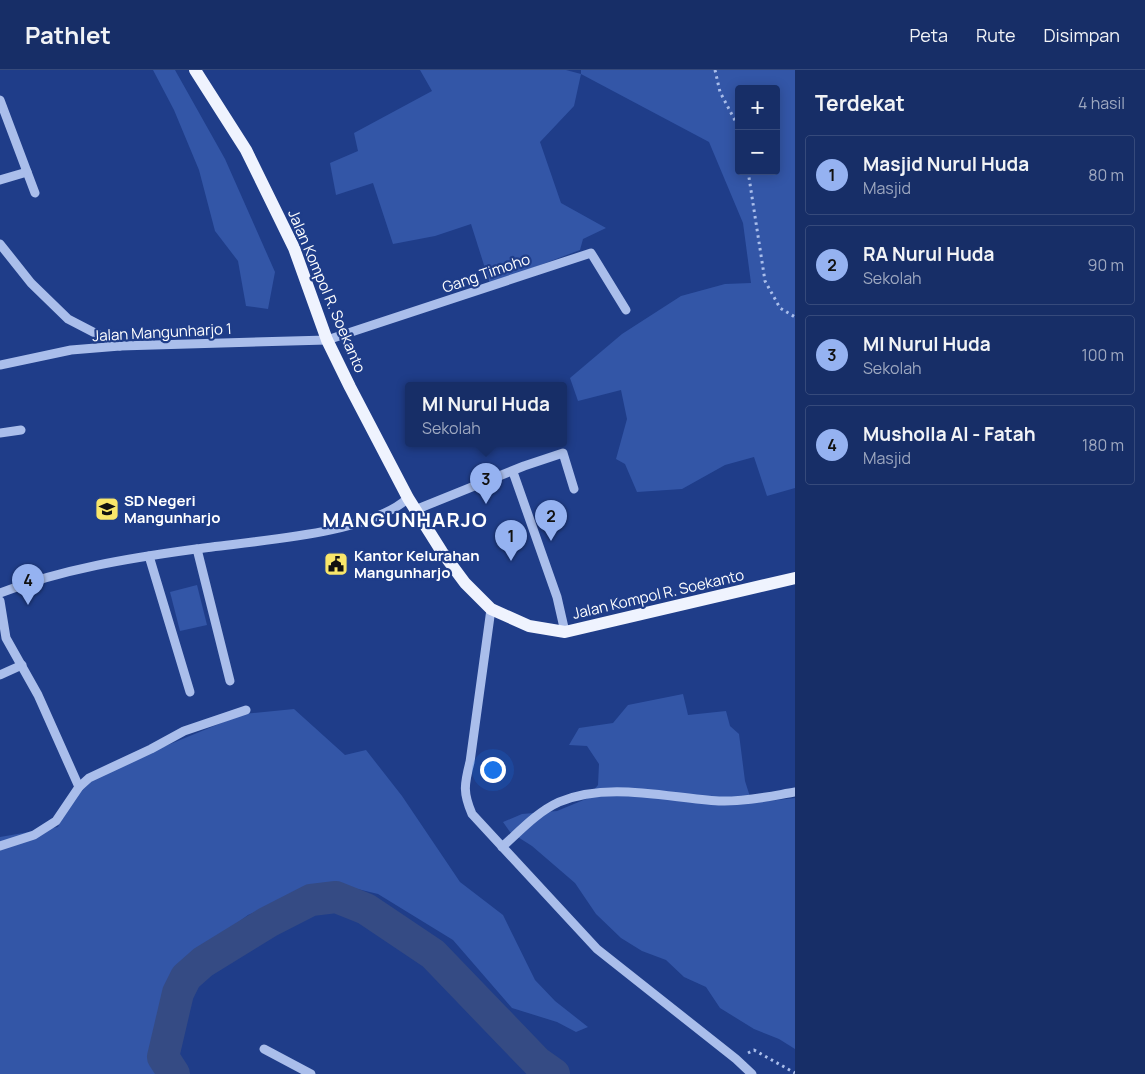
<!DOCTYPE html>
<html lang="id">
<meta charset="utf-8">
<style>
body{margin:0;font-family:Manrope,sans-serif;background:#243a70;color:#f1f3f6}
.controls{position:absolute;right:15px;top:15px;display:grid;overflow:hidden;border-radius:5px;box-shadow:0 2px 12px #0003}
.controls button{width:45px;height:45px;display:grid;place-items:center;padding:0;border:0;border-bottom:1px solid #364a7b;background:#172e67;color:#f1f3f6;font:25px sans-serif}
.you{position:absolute;left:492px;top:699px;width:18px;height:18px;margin:-12px;border:4px solid #fff;border-radius:50%;background:#1a73e8;box-shadow:0 0 0 8px #1a73e833}
.badge{display:grid;place-items:center;width:32px;height:32px;border-radius:50%;background:#95b2f1;color:#111;font-size:16px;font-weight:700}
.pin{position:absolute;translate:-50% -41px;filter:drop-shadow(0 1px 2px #0008)}
.pin::after{content:'';position:absolute;top:26px;width:18px;height:15px;background:inherit;clip-path:polygon(0 0,100% 0,50% 100%)}
.popup{position:absolute;left:405px;top:312px;width:162px;height:65px;box-sizing:border-box;display:grid;place-content:center;border-radius:5px;background:#172e67;filter:drop-shadow(0 1px 4px #0005);font-size:16px;white-space:nowrap;color:#9ea8c0}
.popup b{font-size:19px;color:#f1f3f6}
.popup::after{content:'';position:absolute;left:50%;top:100%;margin-left:-10px;border:10px solid transparent;border-top-color:#172e67}
.list{margin:0;padding:0;list-style:none}
h2{display:flex;justify-content:space-between;align-items:center;height:65px;margin:0;padding:0 20px;font-size:21px}
h2 small{font-size:16px;font-weight:400;color:#9ea8c0}
.list li{display:grid;grid-template-columns:32px 1fr auto;gap:15px;align-items:center;box-sizing:border-box;height:80px;margin:0 10px 10px;padding:0 10px;border:1px solid #364a7b;border-radius:5px}
.list b{display:block;font-size:19px;white-space:nowrap}
.list p{margin:0;font-size:16px;white-space:nowrap;color:#9ea8c0}
.list em{font-size:16px;font-style:normal;color:#9ea8c0}
.map{position:relative;flex:none;width:795px;height:1004px;overflow:hidden}
header{display:flex;align-items:center;gap:30px;box-sizing:border-box;height:70px;padding:0 25px;background:#172e67;border-bottom:1px solid #364a7b}
header strong{font-size:24px}
nav{display:flex;gap:28px;margin-inline-start:auto;font-size:18px}
main{display:flex}
aside{flex:1;background:#172e67}
.map>svg:first-child{display:block}
</style>
<header>
<strong>Pathlet</strong>
<nav><a>Peta</a><a>Rute</a><a>Disimpan</a></nav>
</header>
<main>
<div class="map">
<svg width="795" height="1004" viewBox="0 0 795 1004">
<rect width="100%" height="100%" fill="#1f3d89"/>
<g fill="#3356a7" fill-rule="evenodd">
<polygon points="153,0 175,0 225,89 275,202 268,239 246,236 238,191 215,161 199,100 174,40"/>
<path d="M420,0H566L581,4V0H795V418L767,426L754,387L725,395L682,419L637,422L625,394L616,389L627,349L621,320L578,331L570,308L622,264L681,226L725,214L751,213L743,153L709,72L581,4L574,36L540,72L561,133L606,158L583,169L580,180L490,214L471,154L435,166L393,174L373,113L336,125L330,93L358,81L354,63L432,21ZM739,19H776V101H739Z"/>
<polygon points="197,515 207,555 180,561 170,522"/>
<polygon points="683,624 688,645 726,641 730,656 739,664 745,711 752,733 795,728 795,979 779,969 754,959 720,938 706,917 684,907 666,890 642,881 621,868 596,844 575,813 532,776 510,762 503,752 522,744 557,741 586,729 598,715 599,694 587,676 569,675 579,658 613,653 628,635"/>
<polygon points="294,639 345,685 366,680 402,726 460,812 503,845 535,910 555,931 588,957 576,962 557,952 512,938 453,870 378,824 329,812 248,845 189,889 164,929 152,979 162,1004 0,1004 0,767 58,757 71,727 100,703 243,644"/>
</g>
<g fill="none" stroke-linecap="round" stroke-linejoin="round">
<polyline stroke="#354b84" stroke-width="32" points="174,1004 163,987 178,923 186,907 203,892 268,852 311,830 336,827 366,839 433,884 537,992 554,1004"/>
<g stroke="#aabeeb" stroke-width="3" stroke-dasharray="2.5 4" stroke-linecap="butt">
<polyline points="715,0 720,22 739,58"/>
<polyline points="748,101 765,211 780,238 795,247"/>
<polyline points="748,983 754,980 795,1003"/>
</g>
<g stroke="#aabeeb" stroke-width="9">
<polyline points="0,30 35,123"/>
<polyline points="0,110 27,102"/>
<polyline points="0,174 31,213 68,249 120,276"/>
<polyline points="0,295 71,280 120,276 327,270 591,183 626,240"/>
<polyline points="0,363 21,360"/>
<polyline points="513,402 557,527 565,562"/>
<polyline points="415,440 524,396 563,383 574,419"/>
<polyline points="197,479 230,611"/>
<polyline points="149,486 190,622"/>
<path d="M0,523C62,499 130,488 196,479C250,471 369,465 408,428"/>
<polyline points="0,531 6,568 38,625 79,717"/>
<path d="M491,539L470,692C464,715 463,723 472,744L597,879L736,989L752,1004"/>
<polyline points="0,605 22,595"/>
<polyline points="0,776 34,765 56,751 79,717 89,708 151,679 184,661 246,640"/>
<path d="M502,777C520,761 537,742 559,732C608,711 668,728 719,731C744,732 771,726 795,722"/>
<polyline points="264,979 311,1004"/>
</g>
<polyline stroke="#eff3fe" stroke-width="12" points="195,0 246,80 294,178 327,270 350,317 408,428 442,482 465,513 491,539 529,556 565,562 795,508"/>
</g>
<defs>
<g id="school-square" transform="scale(1.25)"><rect x="-9" y="-9" width="18" height="18" rx="4" fill="#f9e66a" stroke="#1f3d89"/><path d="M0-5L7-2L0 1L-7-2ZM-4 1L0 2.5L4 1V4Q0 6-4 4Z" fill="#111"/></g>
<g id="civic-square" transform="scale(1.25)"><rect x="-9" y="-9" width="18" height="18" rx="4" fill="#f9e66a" stroke="#1f3d89"/><path d="M-.6-6.5H3V-4.5H.6V-3L4-1V1h2V6H-6V1h2V-1L-.6-3ZM-1.2 2.5V6h2.4V2.5Z" fill="#111"/></g>
</defs>
<g fill-rule="evenodd">
<use href="#school-square" x="107" y="439"/>
<use href="#civic-square" x="336" y="494"/>
</g>
<g text-anchor="middle" dominant-baseline="central" stroke-width="4.5" stroke-linejoin="round" paint-order="stroke">
<g font-size="15" fill="#fff" stroke="#1f3d89">
<text transform="translate(486 203) rotate(-19)">Gang Timoho</text>
<text transform="translate(327 221) rotate(67)">Jalan Kompol R. Soekanto</text>
<text transform="translate(162 262) rotate(-3)">Jalan Mangunharjo 1</text>
<text transform="translate(658 524) rotate(-13)">Jalan Kompol R. Soekanto</text>
</g>
<g font-size="15" font-weight="bold" fill="#fff" stroke="#1f3d89" text-anchor="start">
<text x="124" y="430">SD Negeri<tspan x="124" dy="17">Mangunharjo</tspan></text>
<text x="354" y="485">Kantor Kelurahan<tspan x="354" dy="17">Mangunharjo</tspan></text>
</g>
<g font-size="20" font-weight="bold" letter-spacing="1" fill="#fff" stroke="#1f3d89">
<text x="405" y="449">MANGUNHARJO</text>
</g>
</g>
</svg>
<div class="controls">
<button>+</button>
<button>−</button>
</div>
<div class="you"></div>
<div class="pin badge" style="left:511px;top:491px">1</div>
<div class="pin badge" style="left:551px;top:471px">2</div>
<div class="pin badge" style="left:486px;top:434px">3</div>
<div class="popup"><b>MI Nurul Huda</b>Sekolah</div>
<div class="pin badge" style="left:28px;top:535px">4</div>
</div>
<aside>
<h2>Terdekat<small>4 hasil</small></h2>
<ul class="list">
<li><span class="badge">1</span><div><b>Masjid Nurul Huda</b><p>Masjid</p></div><em>80 m</em></li>
<li><span class="badge">2</span><div><b>RA Nurul Huda</b><p>Sekolah</p></div><em>90 m</em></li>
<li><span class="badge">3</span><div><b>MI Nurul Huda</b><p>Sekolah</p></div><em>100 m</em></li>
<li><span class="badge">4</span><div><b>Musholla Al - Fatah</b><p>Masjid</p></div><em>180 m</em></li>
</ul>
</aside>
</main>
